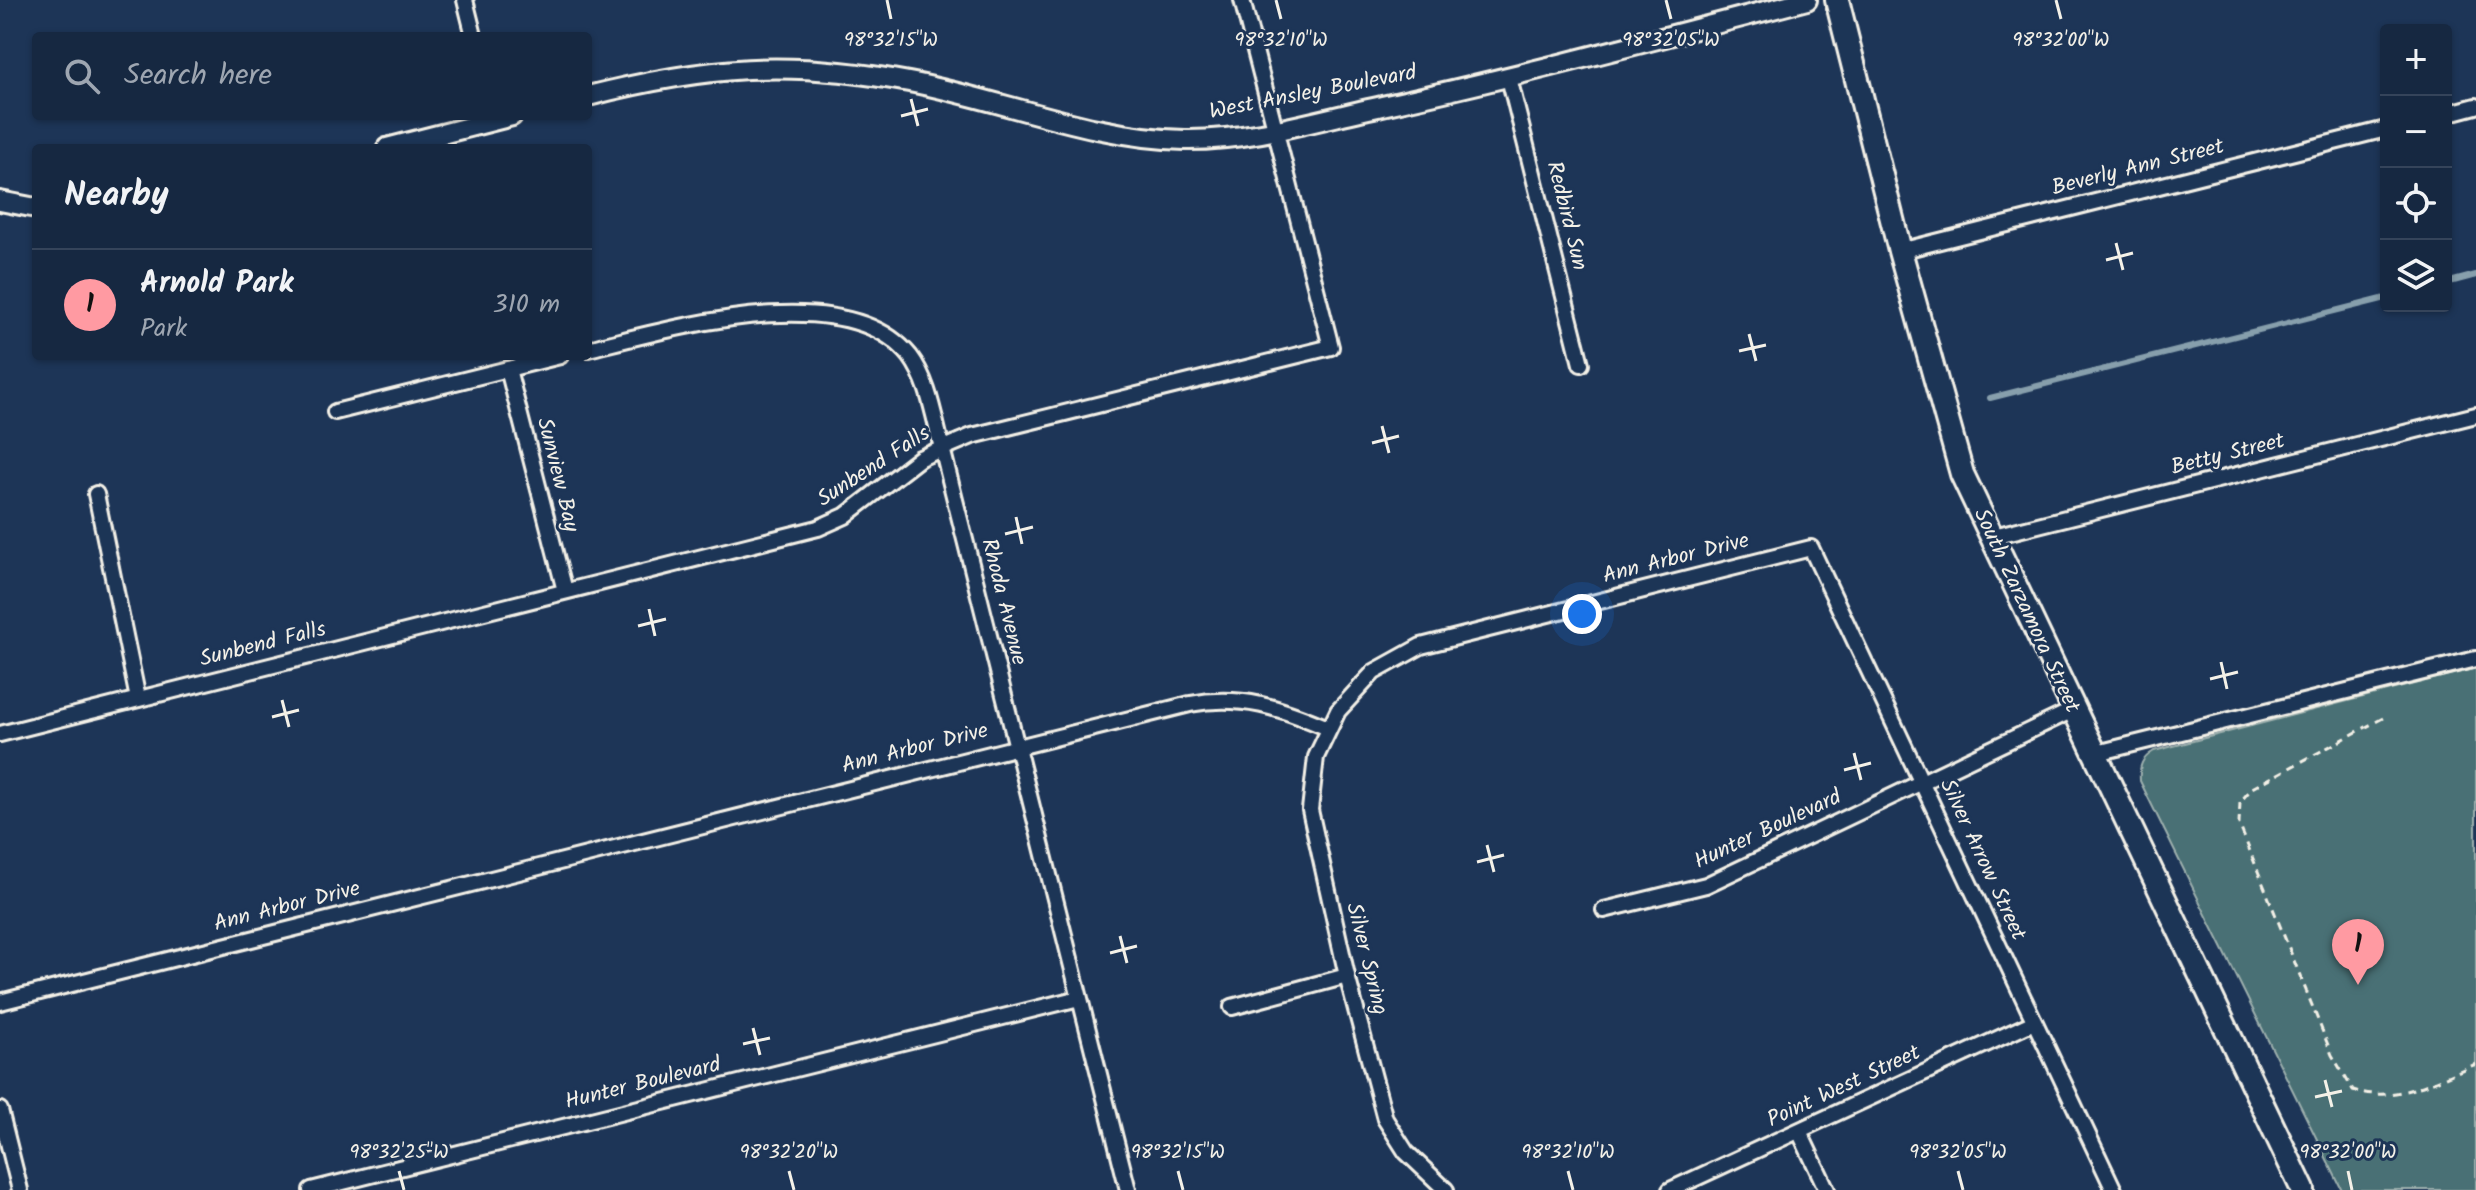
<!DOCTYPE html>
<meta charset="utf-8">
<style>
body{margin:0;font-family:Kalam,sans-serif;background:#23344c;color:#f1f3f6}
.controls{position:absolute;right:24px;top:24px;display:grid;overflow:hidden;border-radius:8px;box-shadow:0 2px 6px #0004}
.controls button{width:72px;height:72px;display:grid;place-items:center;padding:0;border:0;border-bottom:2px solid #35445a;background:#162841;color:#f1f3f6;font:40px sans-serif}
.you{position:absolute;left:1582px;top:614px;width:28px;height:28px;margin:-20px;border:6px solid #fff;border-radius:50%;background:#1a73e8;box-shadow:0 0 0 12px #1a73e833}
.badge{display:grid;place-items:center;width:52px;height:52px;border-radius:50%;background:#ff9aa2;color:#111;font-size:26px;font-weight:700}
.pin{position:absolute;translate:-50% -66px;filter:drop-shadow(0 2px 4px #0008)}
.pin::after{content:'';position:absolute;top:42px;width:28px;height:24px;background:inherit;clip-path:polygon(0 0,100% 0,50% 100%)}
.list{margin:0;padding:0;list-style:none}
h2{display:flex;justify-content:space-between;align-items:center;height:104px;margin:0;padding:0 32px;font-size:34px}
h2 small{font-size:26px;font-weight:400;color:#9ea6b1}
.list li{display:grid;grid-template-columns:52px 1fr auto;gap:24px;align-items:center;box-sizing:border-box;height:112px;padding:0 32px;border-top:2px solid #35445a}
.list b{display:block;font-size:30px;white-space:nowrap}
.list p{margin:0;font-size:26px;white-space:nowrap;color:#9ea6b1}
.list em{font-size:26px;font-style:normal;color:#9ea6b1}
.icon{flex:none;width:44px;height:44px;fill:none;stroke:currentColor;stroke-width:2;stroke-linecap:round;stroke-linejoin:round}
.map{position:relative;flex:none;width:2476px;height:1190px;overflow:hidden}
.search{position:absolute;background:#162841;box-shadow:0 2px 6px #0004;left:32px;top:32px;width:560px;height:88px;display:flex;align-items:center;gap:20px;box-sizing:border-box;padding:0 28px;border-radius:8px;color:#9ea6b1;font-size:30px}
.panel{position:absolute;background:#162841;box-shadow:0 2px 6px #0004;left:32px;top:144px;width:560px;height:216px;border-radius:8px}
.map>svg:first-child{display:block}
</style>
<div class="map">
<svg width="2476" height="1190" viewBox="0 0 2476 1190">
<rect width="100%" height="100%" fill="#1d3557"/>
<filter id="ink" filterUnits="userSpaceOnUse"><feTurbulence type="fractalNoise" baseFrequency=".0125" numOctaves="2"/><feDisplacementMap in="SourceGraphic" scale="16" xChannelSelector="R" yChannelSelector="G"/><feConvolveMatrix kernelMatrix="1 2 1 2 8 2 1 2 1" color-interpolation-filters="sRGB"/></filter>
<g filter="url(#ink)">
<path fill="#497074" stroke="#9eb0ae" stroke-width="2" d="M2476,668V1190H2342L2140,781C2139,766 2141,759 2154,751Z"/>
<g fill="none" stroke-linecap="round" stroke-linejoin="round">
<g stroke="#879fac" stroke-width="6">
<polyline points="2446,283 2476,275"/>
<polyline points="1990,398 2386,298"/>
</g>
<g stroke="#f4f1e8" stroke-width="20">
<g id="minor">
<polyline points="465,0 474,36"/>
<polyline points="1509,78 1581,364"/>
<polyline points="2446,114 2476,106"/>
<polyline points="1900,251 2386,129"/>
<path d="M588,349C670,329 847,277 910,356C929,381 934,418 942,448L1128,1190"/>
<polyline points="508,369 565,591"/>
<polyline points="335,412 560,356"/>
<polyline points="96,494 138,699"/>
<polyline points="1990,537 2476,415"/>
<polyline points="0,734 818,528 845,516 920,458 972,436 1331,347 1242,0"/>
<polyline points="2093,754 2476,659"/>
<polyline points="1604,910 1706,885 2073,710"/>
<path d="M0,1002L1190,704C1241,694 1281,708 1328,728"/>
<polyline points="1232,1007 1347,976"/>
<polyline points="0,1110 20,1190"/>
<polyline points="1800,1133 1827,1190"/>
<polyline points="311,1190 1079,998"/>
<polyline points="1446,1190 1406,1152 1385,1119 1347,976 1310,810 1316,757 1338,711 1374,672 1421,646 1811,548 2114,1190"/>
<polyline points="1670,1190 2034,1022"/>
</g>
</g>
<g stroke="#f4f1e8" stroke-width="24">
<g id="tertiary">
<path d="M588,96C706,66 789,59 909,82C1001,99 1090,138 1185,140C1251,141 1317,120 1382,106C1524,75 1665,37 1807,0"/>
<polyline points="387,148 512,116"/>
<polyline points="0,201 36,208"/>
</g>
</g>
<g stroke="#f4f1e8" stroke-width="28">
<polyline id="secondary" points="1837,0 1900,251 1962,474 2303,1190"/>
</g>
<path stroke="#f4f1e8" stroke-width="3" stroke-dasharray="8 6" stroke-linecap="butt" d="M2383,718L2252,788L2240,802L2239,824L2332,1055L2353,1090C2397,1104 2435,1080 2476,1064"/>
<use href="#minor" stroke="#1d3557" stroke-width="14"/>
<use href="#tertiary" stroke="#1d3557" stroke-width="18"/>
<use href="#secondary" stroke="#1d3557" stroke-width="22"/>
</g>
</g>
<path fill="none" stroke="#f4f1e8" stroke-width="3" d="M887,0L891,19M1276,0L1281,19M1666,0L1671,19M2056,0L2061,19M911,99L918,126M901,116L928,109M2116,243L2123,270M2106,260L2133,253M1749,334L1756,361M1739,351L1766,345M1382,426L1389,453M1372,443L1399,436M1016,517L1022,544M1005,534L1033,527M649,609L655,636M638,626L666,619M2221,662L2227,689M2210,679L2238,672M282,700L289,727M272,717L299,710M1854,753L1861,780M1844,770L1871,763M1487,845L1494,872M1477,862L1504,855M1120,936L1127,963M1110,953L1137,946M753,1028L760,1055M743,1044L770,1038M2325,1080L2332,1107M2315,1097L2342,1091M399,1171L404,1190M789,1171L794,1190M1178,1171L1183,1190M1568,1171L1573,1190M1958,1171L1963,1190M2348,1171L2352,1190"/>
<g text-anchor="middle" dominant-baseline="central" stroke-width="6" stroke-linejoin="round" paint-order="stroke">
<g font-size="22" fill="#f4f1e8" stroke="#1d3557">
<text transform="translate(1313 93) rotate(-11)">West Ansley Boulevard</text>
<text transform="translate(2138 168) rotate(-14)">Beverly Ann Street</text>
<text transform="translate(1566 216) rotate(76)">Redbird Sun</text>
<text transform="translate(2228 455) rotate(-14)">Betty Street</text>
<text transform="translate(874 467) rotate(-33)">Sunbend Falls</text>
<text transform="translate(557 475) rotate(76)">Sunview Bay</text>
<text transform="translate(1676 559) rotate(-14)">Ann Arbor Drive</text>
<text transform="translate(1003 602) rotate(76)">Rhoda Avenue</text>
<text transform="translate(2026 611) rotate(65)">South Zarzamora Street</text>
<text transform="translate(263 645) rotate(-14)">Sunbend Falls</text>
<text transform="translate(915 749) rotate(-14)">Ann Arbor Drive</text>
<text transform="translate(1768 830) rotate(-25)">Hunter Boulevard</text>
<text transform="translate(1982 860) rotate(65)">Silver Arrow Street</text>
<text transform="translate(287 907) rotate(-14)">Ann Arbor Drive</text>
<text transform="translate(1366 959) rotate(76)">Silver Spring</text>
<text transform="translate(643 1084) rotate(-14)">Hunter Boulevard</text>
<text transform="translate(1844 1087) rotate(-25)">Point West Street</text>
</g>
</g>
<g font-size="20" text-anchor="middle" fill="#f4f1e8" stroke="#1d3557" stroke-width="6" stroke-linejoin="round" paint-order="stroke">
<text x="891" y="46">98°32'15"W</text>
<text x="1281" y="46">98°32'10"W</text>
<text x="1671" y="46">98°32'05"W</text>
<text x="2061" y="46">98°32'00"W</text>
<text x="399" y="1158">98°32'25"W</text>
<text x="789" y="1158">98°32'20"W</text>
<text x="1178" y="1158">98°32'15"W</text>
<text x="1568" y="1158">98°32'10"W</text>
<text x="1958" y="1158">98°32'05"W</text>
<text x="2348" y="1158">98°32'00"W</text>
</g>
</svg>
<div class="controls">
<button>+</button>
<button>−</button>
<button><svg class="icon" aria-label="locate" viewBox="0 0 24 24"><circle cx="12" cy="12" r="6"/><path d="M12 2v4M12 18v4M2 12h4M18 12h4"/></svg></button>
<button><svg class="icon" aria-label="layers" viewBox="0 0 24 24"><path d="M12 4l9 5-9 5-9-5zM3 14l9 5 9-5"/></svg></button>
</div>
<div class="you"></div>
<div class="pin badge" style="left:2358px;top:985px">1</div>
<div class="search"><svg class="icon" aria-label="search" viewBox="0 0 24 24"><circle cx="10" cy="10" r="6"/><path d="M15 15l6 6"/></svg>Search here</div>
<section class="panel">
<h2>Nearby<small></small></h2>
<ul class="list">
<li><span class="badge">1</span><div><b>Arnold Park</b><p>Park</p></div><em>310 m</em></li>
</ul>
</section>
</div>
